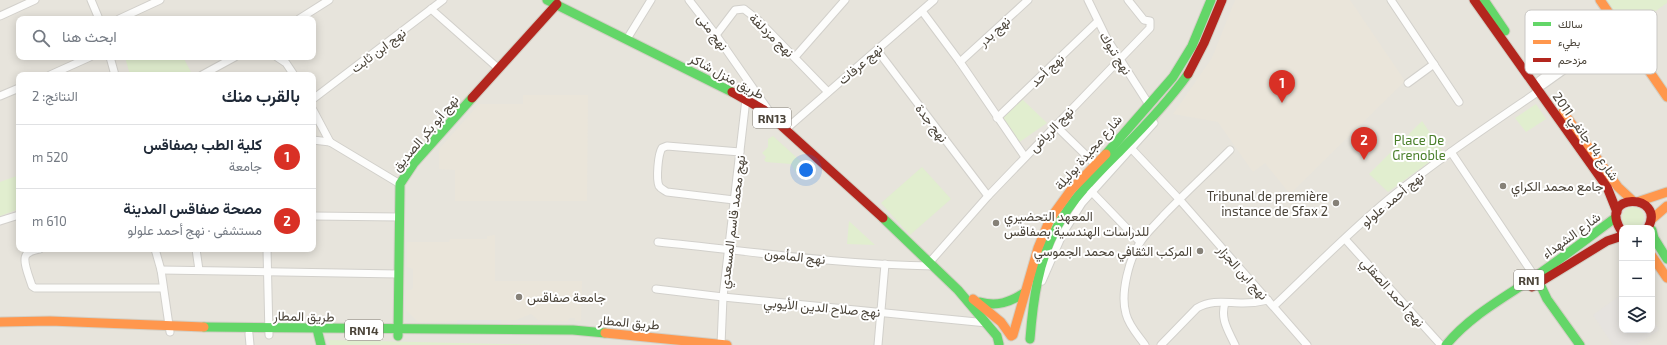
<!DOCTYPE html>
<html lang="ar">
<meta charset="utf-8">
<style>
body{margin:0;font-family:"Exo 2",Vazirmatn,sans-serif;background:#f2f2f3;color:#1f2937;direction:rtl}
.controls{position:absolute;right:12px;bottom:12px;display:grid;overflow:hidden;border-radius:8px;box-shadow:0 2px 10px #0003}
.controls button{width:36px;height:36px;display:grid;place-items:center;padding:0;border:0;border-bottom:1px solid #e0e1e3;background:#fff;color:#1f2937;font:20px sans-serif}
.you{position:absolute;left:806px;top:170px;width:14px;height:14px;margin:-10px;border:3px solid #fff;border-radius:50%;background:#1a73e8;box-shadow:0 0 0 6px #1a73e833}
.badge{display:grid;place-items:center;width:26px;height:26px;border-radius:50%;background:#d93025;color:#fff;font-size:13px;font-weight:700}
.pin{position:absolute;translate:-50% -33px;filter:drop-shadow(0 1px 2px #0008)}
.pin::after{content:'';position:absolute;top:21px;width:14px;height:12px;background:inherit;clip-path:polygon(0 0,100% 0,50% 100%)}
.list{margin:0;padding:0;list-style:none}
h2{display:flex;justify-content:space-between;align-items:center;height:52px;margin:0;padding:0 16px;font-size:17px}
h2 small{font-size:13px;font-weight:400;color:#747a83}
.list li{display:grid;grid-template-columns:26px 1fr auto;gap:12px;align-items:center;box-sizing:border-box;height:64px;padding:0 16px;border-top:1px solid #e0e1e3}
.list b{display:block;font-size:15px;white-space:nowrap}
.list p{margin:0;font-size:13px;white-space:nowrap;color:#747a83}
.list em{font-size:13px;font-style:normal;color:#747a83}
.icon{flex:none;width:22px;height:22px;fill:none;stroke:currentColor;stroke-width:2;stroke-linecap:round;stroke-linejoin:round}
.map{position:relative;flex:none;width:1667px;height:345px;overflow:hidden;direction:ltr}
.search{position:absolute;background:#fff;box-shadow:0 2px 10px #0003;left:16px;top:16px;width:300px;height:44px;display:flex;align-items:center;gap:10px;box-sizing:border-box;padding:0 14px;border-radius:8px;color:#747a83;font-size:15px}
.panel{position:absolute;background:#fff;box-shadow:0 2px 10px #0003;left:16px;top:72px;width:300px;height:180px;border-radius:8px;direction:rtl}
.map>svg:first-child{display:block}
</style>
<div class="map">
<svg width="1667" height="345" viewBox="0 0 1667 345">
<rect width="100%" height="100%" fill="#f4f2ee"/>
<path fill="#e7e4dc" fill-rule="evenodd" d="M0,0H1667V345H0ZM19,19H313V57H19ZM19,75H313V249H19ZM1622,228H1652V330H1622Z"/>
<g fill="#eae5da">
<polygon points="1235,0 1350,0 1405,81 1290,194 1265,163 1253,172 1218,122 1173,114 1212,58"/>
<polygon points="523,95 588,95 587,201 455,201 455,170 439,169 439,149 479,104 523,104"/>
<polygon points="495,235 495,281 582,281 581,321 575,321 575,318 570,318 567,321 538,320 531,314 516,320 418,322 406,310 406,290 411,290 413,288 413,269 407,267 407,242 449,242 450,239 487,239 487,236"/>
</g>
<g fill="#e1eecf">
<polygon points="1605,0 1667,0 1667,3 1627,31"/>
<path d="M125,57H183L191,72C184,75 176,77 170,72L161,75H130Z"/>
<polygon points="1022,99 1047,123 1018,143 1002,119"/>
<polygon points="1536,104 1546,119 1526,132 1515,118"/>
<polygon points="1422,121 1443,152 1388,192 1369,174"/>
<polygon points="773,136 807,167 796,173 791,164 766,162 764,160 766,157 762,153 768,147 768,139"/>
<polygon points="922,167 951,199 910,235 881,203"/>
<polygon points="19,175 19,209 0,216 0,182"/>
<circle cx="1633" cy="218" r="11"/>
<polygon points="849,221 875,245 847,244"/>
<polygon points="328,340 547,345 330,345"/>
</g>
<g fill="#e6e3df">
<polygon points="1622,294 1622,330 1652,330 1652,318 1659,330 1636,345 1613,345 1593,315"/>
<rect x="457" y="320" width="44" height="5"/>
</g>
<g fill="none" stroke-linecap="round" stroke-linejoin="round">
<g stroke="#d2d0cb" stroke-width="9">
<g id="street">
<polyline points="91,0 99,19"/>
<polyline points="689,0 716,35 769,111"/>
<polyline points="1088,0 1107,39 1148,103"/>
<polyline points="1391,0 1459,102"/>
<polyline points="431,9 499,69"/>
<polyline points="922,11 960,62 1025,157"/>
<polyline points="0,16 35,0"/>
<polyline points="119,19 160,0"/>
<polyline points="299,19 329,0"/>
<polyline points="716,35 735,10 744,9 758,20 828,92"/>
<polyline points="627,39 651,0"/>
<polyline points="877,50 988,196"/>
<polyline points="110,57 115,75"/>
<polyline points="277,57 286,63 294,75"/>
<polyline points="795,57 845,0"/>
<polyline points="960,62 1028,0"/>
<polyline points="50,75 90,57"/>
<polyline points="202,75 235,57"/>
<polyline points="1540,80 1616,24"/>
<polyline points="1408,83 1434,64"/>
<polyline points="1543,85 1620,30"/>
<polyline points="0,96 19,88"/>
<polyline points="313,99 443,0"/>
<polyline points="313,110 330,142"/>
<polyline points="997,118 1097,22"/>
<polyline points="1055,125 1096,165"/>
<polyline points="786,129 934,0"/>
<polyline points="313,140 330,142 400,184"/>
<polyline points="1127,144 1179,199 1307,345"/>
<polyline points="1451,152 1535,277"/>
<polyline points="1089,189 1140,242"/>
<path d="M734,200L667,192C664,190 661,189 659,186C656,179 658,154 662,148L667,146L740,152"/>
<polyline points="313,216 399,217"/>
<polyline points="0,221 19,215"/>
<polyline points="1345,239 1441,345"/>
<path d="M658,242C749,251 841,265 933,266"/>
<path d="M40,249C36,250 30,251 27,254C21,259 30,279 32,286L35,288H163"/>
<polyline points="155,249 161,270 170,332"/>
<polyline points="196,249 199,270"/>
<polyline points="267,249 269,335"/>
<polyline points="929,263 988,196 1150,28 1150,21 1144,20 1128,0"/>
<polyline points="161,270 398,274"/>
<polyline points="1042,281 1063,233 1082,203 1154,123"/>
<polyline points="656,289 723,297 987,323"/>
<path d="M1225,303C1220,319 1228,330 1235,345"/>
<path d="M1274,306C1312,270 1349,232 1389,199C1437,160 1488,126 1539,91"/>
<polyline points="249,334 250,345"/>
<polyline points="721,345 723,297 746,99"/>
<polyline points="878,345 885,264"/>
<path d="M1145,345C1138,335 1129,326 1126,314C1120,294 1129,258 1141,241C1147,232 1156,224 1163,216C1185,193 1208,172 1230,150"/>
<path d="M1161,345L1197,308C1212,299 1227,303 1243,303C1252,303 1260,302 1268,300"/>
</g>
</g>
<g stroke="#d3cfc5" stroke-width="11">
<g id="fast">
<polyline points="547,0 732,92"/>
<polyline points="1484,0 1505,31"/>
<polyline points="1106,154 1173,77 1192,46 1211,0"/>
<polyline points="883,218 958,290 997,336 999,344"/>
<polyline points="1652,230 1654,238 1667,259"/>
<polyline points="1539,282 1547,299 1580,345"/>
<path d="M980,302C997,307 1010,302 1024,293"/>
<polyline points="204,327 573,330 605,333"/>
<polyline points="317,329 321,345"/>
<polyline points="398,336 400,184 414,163 472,98"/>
<path d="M1030,339C1033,301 1038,261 1057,227C1073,197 1097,174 1121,150C1145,126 1168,102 1188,74"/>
<path d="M1446,345C1470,316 1502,299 1533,278C1561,259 1588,238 1615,218"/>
</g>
</g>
<g stroke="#d3cfc5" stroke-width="11">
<g id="slow">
<polyline points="1600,0 1667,97"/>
<polyline points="1563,112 1618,187 1632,200"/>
<polyline points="1640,201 1667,192"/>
<polyline points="1652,219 1667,206"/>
<polyline points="1652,256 1667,278"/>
<polyline points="973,299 1001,322 1011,336"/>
<polyline points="0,322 50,321 204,327"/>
<polyline points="605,333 727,345"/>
<polyline points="1013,335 1038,248 1050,219 1071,190 1106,154"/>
</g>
</g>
<g stroke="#d3cfc5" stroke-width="11">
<g id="jam">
<polyline points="1474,0 1607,187 1617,212"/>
<polyline points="1188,74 1204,43 1222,0"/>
<polyline points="732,92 764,110 883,218"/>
<polyline points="472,98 557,4"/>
<path d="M1622,232C1595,191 1667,193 1648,228"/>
<polyline points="1532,287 1607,241 1622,236"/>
</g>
</g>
<use href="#street" stroke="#fdfdfc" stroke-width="7"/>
<use href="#fast" stroke="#63d668" stroke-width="9"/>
<use href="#slow" stroke="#ff974d" stroke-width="9"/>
<use href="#jam" stroke="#b3261e" stroke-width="9"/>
</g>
<g fill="#868178" stroke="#fff" stroke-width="1.5">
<circle cx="1503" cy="186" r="4"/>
<circle cx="1336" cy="203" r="4"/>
<circle cx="996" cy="223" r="4"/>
<circle cx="1200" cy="251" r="4"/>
<circle cx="519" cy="297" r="4"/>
</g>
<g text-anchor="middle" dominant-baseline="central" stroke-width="4" stroke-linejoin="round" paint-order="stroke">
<g fill="#fff" stroke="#817c74" stroke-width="1">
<rect x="753" y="108" width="38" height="20" rx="3"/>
<rect x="1514" y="270" width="30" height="20" rx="3"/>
<rect x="345" y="320" width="38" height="20" rx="3"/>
</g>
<g font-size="12" font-weight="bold" fill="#4b4439">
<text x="772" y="118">RN13</text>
<text x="1529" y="280">RN1</text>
<text x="364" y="330">RN14</text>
</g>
<g font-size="13" fill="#4b4439" stroke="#fff">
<text transform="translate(994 31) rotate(-42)">نهج بدر</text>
<text transform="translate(713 32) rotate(53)">نهج منى</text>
<text transform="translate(772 35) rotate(44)">نهج مزدلفة</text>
<text transform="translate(378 50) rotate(-37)">نهج ابن ثابت</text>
<text transform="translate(1116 53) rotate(58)">نهج تبوك</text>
<text transform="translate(860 64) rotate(-41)">نهج عرفات</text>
<text transform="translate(1047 70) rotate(-44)">نهج أحد</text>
<text transform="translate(727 76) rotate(28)">طريق منزل شاكر</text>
<text transform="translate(932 123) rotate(53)">نهج جدة</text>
<text transform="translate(1051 129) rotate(-46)">نهج الرياض</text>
<text transform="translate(425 133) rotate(-50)">نهج أبو بكر الصديق</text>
<text transform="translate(1586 136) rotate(55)">شارع 14 جانفي 2011</text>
<text transform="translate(1088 152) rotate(-49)">شارع مجيدة بوليلة</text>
<text transform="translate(1392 199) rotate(-40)">نهج أحمد علولو</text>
<text transform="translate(732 222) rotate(-83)">نهج محمد قاسم المسعدي</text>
<text transform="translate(1571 235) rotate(-36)">شارع الشهداء</text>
<text transform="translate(795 256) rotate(6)">نهج المأمون</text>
<text transform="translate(1243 272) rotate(48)">نهج ابن الجزار</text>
<text transform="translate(1393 292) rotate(48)">نهج أحمد الصقلي</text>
<text transform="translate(822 307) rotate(5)">نهج صلاح الدين الأيوبي</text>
<text transform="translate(304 316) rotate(1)">طريق المطار</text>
<text transform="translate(629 322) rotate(5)">طريق المطار</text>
</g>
<g font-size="13" fill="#4a7f2a" stroke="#fff">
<text x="1419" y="140">Place De<tspan x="1419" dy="15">Grenoble</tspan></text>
</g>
<g font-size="13" fill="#4b4439" stroke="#fff" text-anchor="start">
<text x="1511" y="186">جامع محمد الكراي</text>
<text x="1328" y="196" text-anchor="end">Tribunal de première<tspan x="1328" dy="15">instance de Sfax 2</tspan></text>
<text x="1004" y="216">المعهد التحضيري<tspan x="1004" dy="15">للدراسات الهندسية بصفاقس</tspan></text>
<text x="1192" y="251" text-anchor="end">المركب الثقافي محمد الجموسي</text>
<text x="527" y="297">جامعة صفاقس</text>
</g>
</g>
<rect x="1525" y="10" width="132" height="64" rx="6" fill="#fff" stroke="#c9c7c4" stroke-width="1"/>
<rect x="1533" y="22" width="18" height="4" fill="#63d668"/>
<rect x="1533" y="40" width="18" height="4" fill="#ff974d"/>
<rect x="1533" y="58" width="18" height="4" fill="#b3261e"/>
<g font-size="11" fill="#4b4439">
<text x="1558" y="28">سالك</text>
<text x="1558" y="46">بطيء</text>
<text x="1558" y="64">مزدحم</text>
</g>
</svg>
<div class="controls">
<button>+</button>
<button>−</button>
<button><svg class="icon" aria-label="layers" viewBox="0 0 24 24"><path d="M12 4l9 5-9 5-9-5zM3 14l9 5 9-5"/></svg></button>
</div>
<div class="you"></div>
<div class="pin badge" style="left:1282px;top:103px">1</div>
<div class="pin badge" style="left:1364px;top:160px">2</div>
<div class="search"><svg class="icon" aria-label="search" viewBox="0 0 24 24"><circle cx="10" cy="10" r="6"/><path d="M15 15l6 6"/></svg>ابحث هنا</div>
<section class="panel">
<h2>بالقرب منك<small>النتائج: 2</small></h2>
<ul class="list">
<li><span class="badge">1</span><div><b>كلية الطب بصفاقس</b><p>جامعة</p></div><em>520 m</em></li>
<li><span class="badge">2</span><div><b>مصحة صفاقس المدينة</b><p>مستشفى · نهج أحمد علولو</p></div><em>610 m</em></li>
</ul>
</section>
</div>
